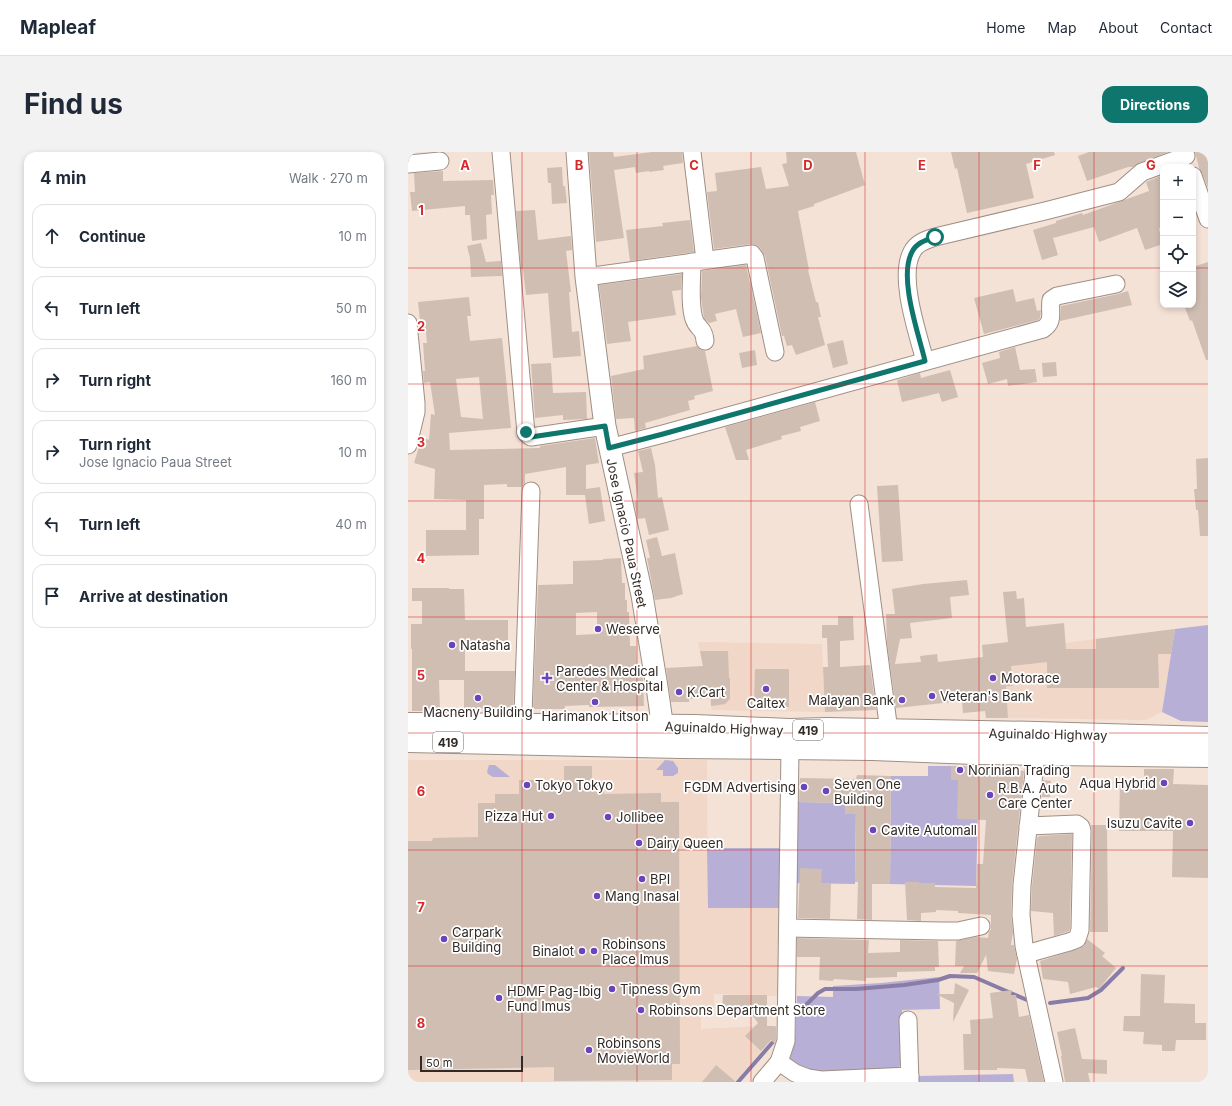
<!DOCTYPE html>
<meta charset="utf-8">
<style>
body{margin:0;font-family:Inter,sans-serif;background:#f2f2f3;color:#1f2937}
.controls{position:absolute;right:12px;top:12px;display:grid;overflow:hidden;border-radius:8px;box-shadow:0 2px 6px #0003}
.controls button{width:36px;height:36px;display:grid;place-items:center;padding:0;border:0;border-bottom:1px solid #e0e1e3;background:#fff;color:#1f2937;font:20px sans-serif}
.scale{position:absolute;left:12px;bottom:10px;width:103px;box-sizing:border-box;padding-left:4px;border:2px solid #312a26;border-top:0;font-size:11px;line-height:14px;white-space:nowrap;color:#312a26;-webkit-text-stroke:3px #fff;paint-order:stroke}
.stop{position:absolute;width:12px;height:12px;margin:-9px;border:3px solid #0f766e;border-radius:50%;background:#fff}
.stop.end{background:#0f766e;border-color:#fff;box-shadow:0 1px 4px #0008}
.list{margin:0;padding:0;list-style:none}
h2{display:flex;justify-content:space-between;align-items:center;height:52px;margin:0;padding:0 16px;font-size:17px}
h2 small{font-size:13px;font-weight:400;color:#747a83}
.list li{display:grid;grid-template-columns:26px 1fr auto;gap:12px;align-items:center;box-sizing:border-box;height:64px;margin:0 8px 8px;padding:0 8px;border:1px solid #e0e1e3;border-radius:12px}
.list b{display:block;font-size:15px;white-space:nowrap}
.list p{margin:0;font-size:13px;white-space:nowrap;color:#747a83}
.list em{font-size:13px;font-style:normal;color:#747a83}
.icon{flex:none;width:22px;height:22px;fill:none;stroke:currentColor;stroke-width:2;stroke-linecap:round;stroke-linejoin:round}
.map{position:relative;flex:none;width:800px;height:930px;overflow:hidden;border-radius:12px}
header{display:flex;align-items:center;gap:24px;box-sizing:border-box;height:56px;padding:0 20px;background:#fff;border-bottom:1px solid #e0e1e3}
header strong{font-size:19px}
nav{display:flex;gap:22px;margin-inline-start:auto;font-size:14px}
.intro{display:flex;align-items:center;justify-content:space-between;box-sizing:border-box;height:96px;padding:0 24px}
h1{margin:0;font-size:28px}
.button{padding:10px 18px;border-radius:12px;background:#0f766e;color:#fff;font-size:14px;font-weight:700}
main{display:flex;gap:24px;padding:0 24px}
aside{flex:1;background:#fff;border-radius:12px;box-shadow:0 2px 6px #0003}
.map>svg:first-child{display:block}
</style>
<header>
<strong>Mapleaf</strong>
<nav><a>Home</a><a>Map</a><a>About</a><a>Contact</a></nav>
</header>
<div class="intro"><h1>Find us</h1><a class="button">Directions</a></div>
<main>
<aside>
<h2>4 min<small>Walk · 270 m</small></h2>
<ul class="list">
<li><svg class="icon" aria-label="ahead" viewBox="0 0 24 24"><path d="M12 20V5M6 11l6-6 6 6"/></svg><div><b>Continue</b></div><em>10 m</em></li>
<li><svg class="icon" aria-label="left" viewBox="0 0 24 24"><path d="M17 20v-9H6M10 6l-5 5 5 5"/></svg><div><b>Turn left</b></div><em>50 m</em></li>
<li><svg class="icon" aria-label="right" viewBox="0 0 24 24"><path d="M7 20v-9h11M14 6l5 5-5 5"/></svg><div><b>Turn right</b></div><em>160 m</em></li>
<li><svg class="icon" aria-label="right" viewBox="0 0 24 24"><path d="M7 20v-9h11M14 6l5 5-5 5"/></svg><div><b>Turn right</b><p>Jose Ignacio Paua Street</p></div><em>10 m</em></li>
<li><svg class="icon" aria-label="left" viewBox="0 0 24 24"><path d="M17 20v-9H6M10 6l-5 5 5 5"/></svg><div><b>Turn left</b></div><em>40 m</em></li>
<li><svg class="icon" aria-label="arrive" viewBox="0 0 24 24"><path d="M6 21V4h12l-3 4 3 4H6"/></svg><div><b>Arrive at destination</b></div></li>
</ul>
</aside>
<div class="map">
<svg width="800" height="930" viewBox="0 0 800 930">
<rect width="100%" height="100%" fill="#f4e2d7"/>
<g fill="#f0d7c7">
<polygon points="767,477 754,560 738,568 600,566 595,499"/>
<polygon points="290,490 414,492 417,560 304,558"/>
<polygon points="0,608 299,608 300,756 373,756 371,844 306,842 306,859 293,859 293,877 352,874 363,888 327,930 9,930 0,927"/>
</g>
<g fill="#b7afd6">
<polygon points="800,473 800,570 773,569 754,560 767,477"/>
<polygon points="257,608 265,609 270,616 270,621 265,624 255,624 255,618 248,618"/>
<polygon points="81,613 87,613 102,625 85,625 80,622 79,620"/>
<polygon points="520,614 543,614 543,628 550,628 550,659 570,659 568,734 482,732 483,624 520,624"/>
<polygon points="389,650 448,651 447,732 387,731"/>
<polygon points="299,696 373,696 373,756 300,756"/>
<path d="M531,825L532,857L494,858C495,871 500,907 490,916C488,918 484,919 481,920L417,924L383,912L382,906L387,888L389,844L425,845V834L473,831Z"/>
<polygon points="605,922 606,930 510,930 510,924"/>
</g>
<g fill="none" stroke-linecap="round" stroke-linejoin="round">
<g stroke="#887da6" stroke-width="4">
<polyline points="642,851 680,846 693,838 715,816"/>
<polyline points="389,862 410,841 417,837 448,837 496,833 530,828 542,824 566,825 619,848"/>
<polyline points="330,930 364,891"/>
</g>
</g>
<g fill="#d0beb3" fill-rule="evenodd">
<polygon points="181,0 205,0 206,5 244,0 274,0 275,11 255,14 256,18 241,20 241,19 228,21 227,15 206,18 216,86 188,90"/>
<polygon points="378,0 448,0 457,33 406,52 406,54 390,59 401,118 400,118 408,150 410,150 413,165 410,165 417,193 388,203 384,193 379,194 376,184 374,184 357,104 352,96 348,93 343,92 306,97 299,40 309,39 307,21 353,15 358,37 381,34 374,12 379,11"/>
<polygon points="543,0 646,0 647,3 618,12 626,46 559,61 549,16 547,17"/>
<polygon points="681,0 760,0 731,11 725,15 720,15 679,29 670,4"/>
<polygon points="787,0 800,0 800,36 794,21 791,16"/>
<polygon points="154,15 155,34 157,34 159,51 144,52 143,31 140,31 139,16"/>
<polygon points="35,19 35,29 85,28 86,43 83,43 84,62 78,63 79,87 64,89 62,63 57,63 57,54 4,59 2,40 7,40 6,21"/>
<polygon points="755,23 755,54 753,55 755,71 751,77 755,92 737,98 729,76 691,90 686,75 645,86 650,103 634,108 625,78 648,71 648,69 674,61 675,63 741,39 738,30"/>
<polygon points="127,58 130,88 163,84 164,98 158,99 163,140 161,140 164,180 171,179 173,204 145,206 140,141 118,143 115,117 113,117 108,59"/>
<polygon points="282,68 286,100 222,109 218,78 255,74 254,71"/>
<polygon points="73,91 78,110 93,109 94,124 63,125 62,106 59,94"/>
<polygon points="800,110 800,208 798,208 784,168 782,169 776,153 785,153 785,115"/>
<polygon points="338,113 353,181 335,185 328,157 307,162 309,169 301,171 296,166 293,146 294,119"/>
<polygon points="274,122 273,138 264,139 268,163 220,170 223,189 199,192 191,133"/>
<polygon points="605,137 608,150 626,146 629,159 633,158 632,166 630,168 576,182 566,146"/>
<polygon points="720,139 724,153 652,169 653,154 710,142"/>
<path d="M61,145L63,164H59L62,189L94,186L103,276L41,281L42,298L132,296V294L187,286L191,311L178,313V337L192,335L197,369L181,372L177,343H158V315L117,322V331L114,335H99V332L76,333V367H71V403L18,404V378H58V348L26,347L27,317L6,311L14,285L21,288L23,262L27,263L22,230L16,231L15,219H17L15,191H19L17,169H12L10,150ZM71,225L75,267L53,265L48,227Z"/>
<polygon points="435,188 440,212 425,216 419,192"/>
<polygon points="289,194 293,198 297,199 305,239 286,244 287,247 280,249 282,258 237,271 238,276 227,279 226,266 208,267 203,224 236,217 235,204"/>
<polygon points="607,195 612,218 627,217 629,230 600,234 599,227 580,232 574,211 592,206 591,200"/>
<polygon points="347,198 349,213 334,216 331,201"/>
<polygon points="648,210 649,224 635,225 634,211"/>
<polygon points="143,211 145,241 178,240 179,267 155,268 155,263 127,266 123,212"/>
<polygon points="542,218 550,245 534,250 531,241 494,250 489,228 512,221 513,226"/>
<polygon points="407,250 412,269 392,275 393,279 373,284 374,287 338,298 341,308 328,308 317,275"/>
<polygon points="243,296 247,313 250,346 254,345 261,378 241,383 237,366 230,367 226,350 230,349 226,321 235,320 230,299"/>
<polygon points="800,306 800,384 792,384 790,358 788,358 786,337 789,337 788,307"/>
<polygon points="490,333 495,409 474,410 469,334"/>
<polygon points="249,385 254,404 267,401 275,442 263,446 247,448 239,406 242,406 238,388"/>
<path d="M213,406L214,431H217V448H219V460H221L222,494H228L229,523H235L236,554L181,555V553L157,554V557H127L125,555L130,433L165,432V409L195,408V407ZM189,460V482L168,483V461Z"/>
<polygon points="559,428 561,443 542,445 544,466 502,471 504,486 492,487 487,512 513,510 512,504 529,502 530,510 575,505 574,493 600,490 595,440 608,439 609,447 616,446 618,475 656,471 658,497 688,497 688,487 767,477 763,502 750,502 751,536 639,536 639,510 603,514 605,534 598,534 600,566 578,566 577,559 555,561 554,549 488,556 479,491 478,462 487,462 484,437 515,432"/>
<polygon points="4,436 41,436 41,437 56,437 57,468 100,468 100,490 57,490 57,519 107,519 105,560 83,560 83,556 56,557 56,528 31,528 32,559 4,559 4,497 3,497 3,472 14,472 14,449 4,449"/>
<polygon points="430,464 445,464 446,488 432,489 432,515 462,513 468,558 417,560 415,515 420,515 419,486 414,486 414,473 430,473"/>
<polygon points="292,499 320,499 321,526 322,526 322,547 317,552 303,554 303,546 281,547 281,550 263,550 258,516 295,514"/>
<polygon points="347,517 381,517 381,555 346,555"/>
<polygon points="156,614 184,614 184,630 196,630 196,642 253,641 253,650 271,650 272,912 264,912 264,928 146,929 146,915 0,918 0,689 24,689 25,686 70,685 70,651 87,651 87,642 111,642 111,628 126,628 126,630 156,629"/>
<polygon points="543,614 560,614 560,622 597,623 598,617 616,619 604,733 603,763 605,780 603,793 606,793 609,807 606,822 580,819 578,803 569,821 552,821 556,814 547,814 548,789 568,785 580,786 581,780 583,777 583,763 550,761 550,759 528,758 528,760 513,761 513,769 499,768 497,730 511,730 511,731 527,731 527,735 568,736 569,712 575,712 578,668 549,667 550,628 543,628"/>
<polygon points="736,617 766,617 765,632 800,633 800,726 764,725 765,679 711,679 712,628 736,628"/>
<polygon points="449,623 483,624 482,732 464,732 464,768 449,767 450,730 447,730 448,662 437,662 437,651 391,650 392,626 448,627"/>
<polygon points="635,628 643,629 642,645 634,645"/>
<polygon points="683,673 699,673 700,780 682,780 684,679"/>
<polygon points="664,682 662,776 661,779 646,784 645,761 623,759 624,734 629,686 631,684"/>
<polygon points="392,716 414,717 413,731 423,731 422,767 390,766"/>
<polygon points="389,786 461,788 460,801 492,800 492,788 530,789 531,815 527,815 527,819 489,820 489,825 458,826 458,829 426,827 425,829 411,828 412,805 389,805"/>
<polygon points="679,787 697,801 694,804 708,816 691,837 688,835 662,842 660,830 635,827 632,809 673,796 676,794"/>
<polygon points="733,822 757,823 756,851 787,852 787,871 798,871 798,888 768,888 767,899 754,899 754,893 735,892 736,880 715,879 716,864 732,864"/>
<polygon points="547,831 561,838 545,870 546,851 528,842 546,842"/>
<polygon points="604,838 603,843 608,843 611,865 621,863 636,930 620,930 617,917 589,916 589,918 556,918 555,882 563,882 562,868 585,866 582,841"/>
<polygon points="315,843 359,843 359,874 367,874 368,875 368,887 367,892 363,888 353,899 337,884 350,871 341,859 314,859"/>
<polygon points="667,876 674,907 699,908 699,922 680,921 682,930 657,930 653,904 654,904 649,880"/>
<polygon points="308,913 328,930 294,930"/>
</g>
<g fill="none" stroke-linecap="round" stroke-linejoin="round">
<g stroke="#9f8f84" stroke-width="19">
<g id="minor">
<polyline points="93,0 118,281 123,285 197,274"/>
<polyline points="284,0 297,108"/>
<polyline points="0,12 32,9"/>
<polyline points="785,24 800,67"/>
<path d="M284,110C284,127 281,151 286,167C289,177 296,175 297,189"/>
<polyline points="178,125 344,102 347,106 367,200"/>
<polyline points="0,171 8,251 8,260 0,293"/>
<path d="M517,209C510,182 490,125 504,100C508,91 518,88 527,85L637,59L711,40L734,20L778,4"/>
<path d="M201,296L255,282L635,177C647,169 641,160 643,148L649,144L708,132"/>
<polyline points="451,352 481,579 480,590"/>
<polyline points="115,585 115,562 123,339"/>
<polyline points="629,590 628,602 614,733 613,763 616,794 646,930"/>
<polyline points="380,776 533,779 550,779 573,774"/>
<polyline points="618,802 661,790 669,787 672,778 674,679 673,675 669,672 620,674"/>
<polyline points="500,868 502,930"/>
<polyline points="371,910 387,921 400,926 413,928 502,924"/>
<polyline points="354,930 371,910 378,889 382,596 381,584"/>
</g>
</g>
<g stroke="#9f8f84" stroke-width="23">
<polyline id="tertiary" points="169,0 178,125 197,274 234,443 249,535 253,563 254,590"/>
</g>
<g stroke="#9f8f84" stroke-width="24">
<g id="trunk">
<polyline points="0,572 287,574 381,578 419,577 629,581 800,586"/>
<polyline points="0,589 272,595 465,597 566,601 800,604"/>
</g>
</g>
<use href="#minor" stroke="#fff" stroke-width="17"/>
<use href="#tertiary" stroke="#fff" stroke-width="21"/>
<use href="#trunk" stroke="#fff" stroke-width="22"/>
</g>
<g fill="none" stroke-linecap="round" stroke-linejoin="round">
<path stroke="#0f766e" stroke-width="5" d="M118,280L123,285L197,274L201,296L255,282L517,209C511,183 490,125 504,100C508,91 518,88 527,85"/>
</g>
<path fill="none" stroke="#d62828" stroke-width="1" stroke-opacity="0.55" d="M114,0V930M229,0V930M343,0V930M457,0V930M571,0V930M686,0V930M0,116H755M785,116H800M0,232H800M0,349H800M0,465H800M0,581H800M0,698H800M0,814H800"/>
<g fill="#6b43bb" stroke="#fff" stroke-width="1.5">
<circle cx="190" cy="477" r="4"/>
<circle cx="44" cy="493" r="4"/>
<path d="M137 520h4v4h4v4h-4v4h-4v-4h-4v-4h4z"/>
<circle cx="585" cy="526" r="4"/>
<circle cx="358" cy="537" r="4"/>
<circle cx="271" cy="540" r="4"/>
<circle cx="524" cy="544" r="4"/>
<circle cx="70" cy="546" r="4"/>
<circle cx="494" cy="548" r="4"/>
<circle cx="187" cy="550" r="4"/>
<circle cx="552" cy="618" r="4"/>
<circle cx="756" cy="631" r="4"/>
<circle cx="119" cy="633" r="4"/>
<circle cx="396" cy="635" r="4"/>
<circle cx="418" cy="639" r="4"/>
<circle cx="582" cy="643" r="4"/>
<circle cx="143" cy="664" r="4"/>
<circle cx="200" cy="665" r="4"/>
<circle cx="782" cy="671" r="4"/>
<circle cx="465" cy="678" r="4"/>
<circle cx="231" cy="691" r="4"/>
<circle cx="234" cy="727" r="4"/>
<circle cx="189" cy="744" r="4"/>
<circle cx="36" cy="787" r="4"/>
<circle cx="174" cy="799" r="4"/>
<circle cx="186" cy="799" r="4"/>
<circle cx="204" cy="837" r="4"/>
<circle cx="91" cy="846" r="4"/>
<circle cx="233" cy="858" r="4"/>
<circle cx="181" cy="898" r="4"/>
</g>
<g text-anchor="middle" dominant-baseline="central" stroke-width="3.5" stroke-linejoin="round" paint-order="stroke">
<g fill="#fff" stroke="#6f6a67" stroke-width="1">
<rect x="385" y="568" width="30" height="20" rx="3"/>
<rect x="25" y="580" width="30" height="20" rx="3"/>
</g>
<g font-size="12" font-weight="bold" fill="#312a26">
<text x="400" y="578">419</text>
<text x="40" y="590">419</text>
</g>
<g font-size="13" fill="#312a26" stroke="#fff">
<text transform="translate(219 381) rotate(78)">Jose Ignacio Paua Street</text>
<text transform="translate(316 576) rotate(2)">Aguinaldo Highway</text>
<text transform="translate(640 582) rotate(1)">Aguinaldo Highway</text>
</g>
<g font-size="13" fill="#312a26" stroke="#fff" text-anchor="start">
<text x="198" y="477">Weserve</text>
<text x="52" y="493">Natasha</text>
<text x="148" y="519">Paredes Medical<tspan x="148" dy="15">Center &amp; Hospital</tspan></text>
<text x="593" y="526">Motorace</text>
<text x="279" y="540">K.Cart</text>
<text x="532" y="544">Veteran's Bank</text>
<text x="486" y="548" text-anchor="end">Malayan Bank</text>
<text x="358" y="551" text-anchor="middle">Caltex</text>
<text x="70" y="560" text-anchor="middle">Macneny Building</text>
<text x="187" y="564" text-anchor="middle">Harimanok Litson</text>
<text x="560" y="618">Norinian Trading</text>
<text x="748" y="631" text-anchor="end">Aqua Hybrid</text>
<text x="426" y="632">Seven One<tspan x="426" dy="15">Building</tspan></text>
<text x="127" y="633">Tokyo Tokyo</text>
<text x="388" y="635" text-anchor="end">FGDM Advertising</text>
<text x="590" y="636">R.B.A. Auto<tspan x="590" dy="15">Care Center</tspan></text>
<text x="135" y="664" text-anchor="end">Pizza Hut</text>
<text x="208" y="665">Jollibee</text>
<text x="774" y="671" text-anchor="end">Isuzu Cavite</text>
<text x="473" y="678">Cavite Automall</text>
<text x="239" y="691">Dairy Queen</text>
<text x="242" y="727">BPI</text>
<text x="197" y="744">Mang Inasal</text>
<text x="44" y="780">Carpark<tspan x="44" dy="15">Building</tspan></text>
<text x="194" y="792">Robinsons<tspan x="194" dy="15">Place Imus</tspan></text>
<text x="166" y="799" text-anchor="end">Binalot</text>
<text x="212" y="837">Tipness Gym</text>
<text x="99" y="839">HDMF Pag-Ibig<tspan x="99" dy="15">Fund Imus</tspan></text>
<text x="241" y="858">Robinsons Department Store</text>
<text x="189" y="891">Robinsons<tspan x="189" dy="15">MovieWorld</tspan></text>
</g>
</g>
<g font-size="13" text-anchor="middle" font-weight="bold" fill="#d62828" stroke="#fff" stroke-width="3.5" stroke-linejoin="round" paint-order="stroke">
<text x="57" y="18">A</text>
<text x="171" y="18">B</text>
<text x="286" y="18">C</text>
<text x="400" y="18">D</text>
<text x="514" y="18">E</text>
<text x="629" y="18">F</text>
<text x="743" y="18">G</text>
<text x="13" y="63">1</text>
<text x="13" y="179">2</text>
<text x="13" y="295">3</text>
<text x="13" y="411">4</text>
<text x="13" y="528">5</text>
<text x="13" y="644">6</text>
<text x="13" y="760">7</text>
<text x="13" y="876">8</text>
</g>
</svg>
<div class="controls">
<button>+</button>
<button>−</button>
<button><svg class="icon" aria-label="locate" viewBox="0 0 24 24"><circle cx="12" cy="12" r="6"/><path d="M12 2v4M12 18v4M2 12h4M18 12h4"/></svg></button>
<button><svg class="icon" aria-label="layers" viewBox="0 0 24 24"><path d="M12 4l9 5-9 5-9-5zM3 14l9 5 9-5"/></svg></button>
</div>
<div class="scale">50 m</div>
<div class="stop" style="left:527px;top:85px"></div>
<div class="stop end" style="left:118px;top:280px"></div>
</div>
</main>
